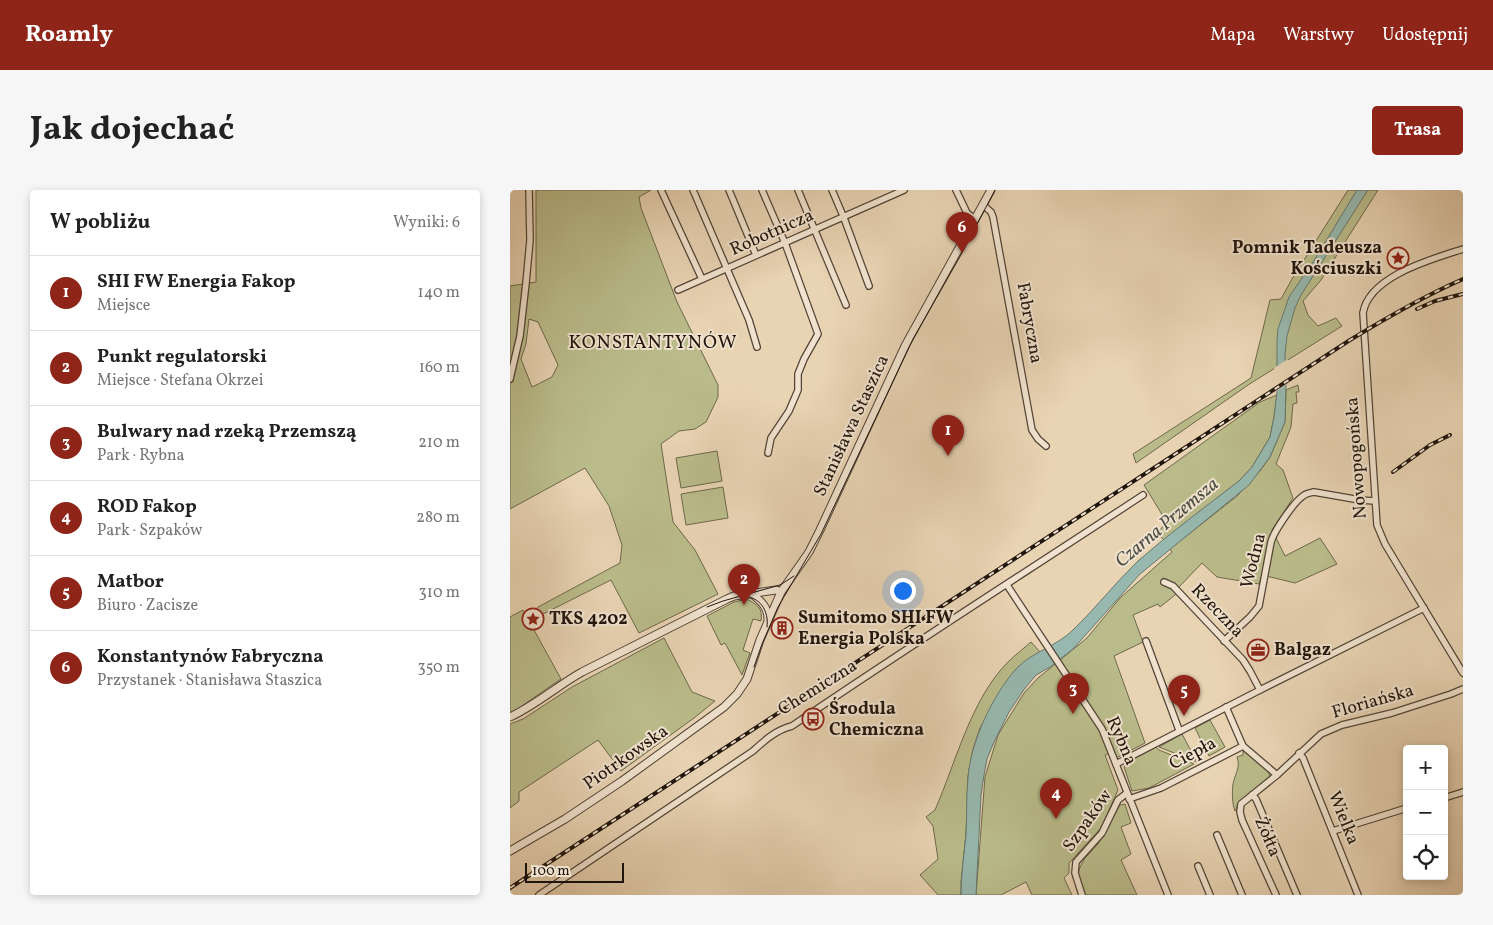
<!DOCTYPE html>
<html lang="pl">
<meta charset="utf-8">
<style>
body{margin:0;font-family:Vollkorn,serif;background:#f6f6f6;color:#222}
.controls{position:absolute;right:15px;bottom:15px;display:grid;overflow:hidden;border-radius:5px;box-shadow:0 2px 8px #0003}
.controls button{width:45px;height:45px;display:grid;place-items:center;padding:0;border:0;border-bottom:1px solid #e0e0e0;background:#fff;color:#222;font:25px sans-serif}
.scale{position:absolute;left:15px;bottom:12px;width:99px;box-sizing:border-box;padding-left:5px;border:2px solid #20150c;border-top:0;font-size:14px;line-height:18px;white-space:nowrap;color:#20150c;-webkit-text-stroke:4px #f0e2ce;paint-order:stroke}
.you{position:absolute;left:392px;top:400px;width:18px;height:18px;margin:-12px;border:4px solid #fff;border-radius:50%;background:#1a73e8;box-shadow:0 0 0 8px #1a73e833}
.badge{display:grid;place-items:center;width:32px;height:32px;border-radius:50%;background:#8f2418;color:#fff;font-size:16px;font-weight:700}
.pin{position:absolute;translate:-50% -41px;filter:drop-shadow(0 1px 2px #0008)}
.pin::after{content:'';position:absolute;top:26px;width:18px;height:15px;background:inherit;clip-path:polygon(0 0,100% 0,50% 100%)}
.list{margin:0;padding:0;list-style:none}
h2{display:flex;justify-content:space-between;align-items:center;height:65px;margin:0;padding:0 20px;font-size:21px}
h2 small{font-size:16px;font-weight:400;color:#767676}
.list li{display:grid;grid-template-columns:32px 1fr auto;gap:15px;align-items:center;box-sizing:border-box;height:75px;padding:0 20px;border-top:1px solid #e0e0e0}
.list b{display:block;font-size:19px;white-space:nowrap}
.list p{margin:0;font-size:16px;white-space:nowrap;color:#767676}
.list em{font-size:16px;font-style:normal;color:#767676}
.icon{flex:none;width:28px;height:28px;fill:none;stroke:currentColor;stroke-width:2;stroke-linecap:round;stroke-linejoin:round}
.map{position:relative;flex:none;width:953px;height:705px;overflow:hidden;border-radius:5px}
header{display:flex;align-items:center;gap:30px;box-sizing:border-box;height:70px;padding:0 25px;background:#8f2418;color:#fff}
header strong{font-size:24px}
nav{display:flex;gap:28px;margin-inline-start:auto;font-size:18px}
.intro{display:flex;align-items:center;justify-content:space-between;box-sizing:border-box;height:120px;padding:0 30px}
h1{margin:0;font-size:35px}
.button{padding:12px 22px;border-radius:5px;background:#8f2418;color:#fff;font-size:18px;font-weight:700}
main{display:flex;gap:30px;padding:0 30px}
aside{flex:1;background:#fff;border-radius:5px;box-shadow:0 2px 8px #0003}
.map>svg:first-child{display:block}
</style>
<header>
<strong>Roamly</strong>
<nav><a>Mapa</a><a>Warstwy</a><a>Udostępnij</a></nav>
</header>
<div class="intro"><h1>Jak dojechać</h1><a class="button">Trasa</a></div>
<main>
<aside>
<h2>W pobliżu<small>Wyniki: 6</small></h2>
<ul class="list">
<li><span class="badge">1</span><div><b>SHI FW Energia Fakop</b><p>Miejsce</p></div><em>140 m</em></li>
<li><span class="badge">2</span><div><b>Punkt regulatorski</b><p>Miejsce · Stefana Okrzei</p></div><em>160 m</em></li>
<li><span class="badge">3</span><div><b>Bulwary nad rzeką Przemszą</b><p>Park · Rybna</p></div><em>210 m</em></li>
<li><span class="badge">4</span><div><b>ROD Fakop</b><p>Park · Szpaków</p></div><em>280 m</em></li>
<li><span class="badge">5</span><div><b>Matbor</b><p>Biuro · Zacisze</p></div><em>310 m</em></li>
<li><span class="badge">6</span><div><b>Konstantynów Fabryczna</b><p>Przystanek · Stanisława Staszica</p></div><em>350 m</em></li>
</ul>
</aside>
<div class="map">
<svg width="953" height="705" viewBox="0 0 953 705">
<rect width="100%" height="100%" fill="#e8d3b3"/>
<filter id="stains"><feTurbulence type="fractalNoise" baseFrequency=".004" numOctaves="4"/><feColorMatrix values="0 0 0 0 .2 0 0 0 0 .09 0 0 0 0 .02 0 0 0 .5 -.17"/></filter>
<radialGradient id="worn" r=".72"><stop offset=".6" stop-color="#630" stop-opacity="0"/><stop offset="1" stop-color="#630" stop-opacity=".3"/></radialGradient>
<g fill="#babb8a" stroke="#6d684b" fill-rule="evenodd">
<path d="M26,0H141L129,7L131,18L167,112L208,195V207L196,232L185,239L169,241L151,254L163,332L185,360L208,404L129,443L101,390L27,427L26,419L28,417L110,373L112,355L99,316L75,278L0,319V96L26,92ZM19,129L28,132L48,175L42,187L22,197L11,169L16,154Z"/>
<polygon points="838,0 868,0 811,90 793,111 798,125 808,136 826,128 832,136 738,195 626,273 623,264 741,188 760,110 771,109 782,89"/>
<polygon points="788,195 789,202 786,202 787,213 783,214 781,237 766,274 773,280 783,308 762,340 775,366 810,348 827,374 785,393 752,385 749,394 707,387 692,373 669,397 665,405 650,417 648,414 623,425 633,452 604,466 635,553 606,568 604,561 595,565 608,600 591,638 559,673 559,683 554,688 562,705 522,705 516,692 491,705 466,705 475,587 488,545 514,503 528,488 577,448 610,408 662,362 660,359 727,306 750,281 760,267 775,232 776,200"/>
<polygon points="767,205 764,227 760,247 742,277 729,291 654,350 648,344 656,331 634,295 750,212"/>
<polygon points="207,261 212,291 171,298 166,268"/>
<polygon points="213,297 218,328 176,335 171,304"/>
<path d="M237,409C247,415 253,417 251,431L243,429L233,460L240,463L232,485L215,453L211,455L197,426L224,412Z"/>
<polygon points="13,420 51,489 6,520 0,523 0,427"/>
<polygon points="154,448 182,502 205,511 184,528 111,581 88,550 9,602 9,611 0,618 0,534 13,529 62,497"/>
<path d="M521,452L530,462L508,477L497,491L470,538L463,559L458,586L456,643L451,692V705H428L410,685L428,669L423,636L416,627L425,620C446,572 461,509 498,472C505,465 513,459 521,452Z"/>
<polygon points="700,530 715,557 699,566 685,538"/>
<polygon points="672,544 687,572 649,557"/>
<polygon points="646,557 649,560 684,574 639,598 622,601 614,577 620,571"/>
<path d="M733,561H736L758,581L760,586L729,612L725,621C722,614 722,601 723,594C725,584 731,577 727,567L733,565Z"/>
<polygon points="615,614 621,633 611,637 621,664 611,670 627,705 575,705 568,684 570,677 575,668 588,654 610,615"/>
</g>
<path fill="#97b8ae" stroke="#67776d" d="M847,0H858L791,105L785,118L777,146L775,164L776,196L775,232L760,267L739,295L630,384L563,459L540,477L526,485L515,498L499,522L484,552L477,569L474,585L471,605L466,705H451C451,685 454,665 456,645C457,626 456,607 458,588C460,553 483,504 507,478C522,462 547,456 563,440C586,418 605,393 628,371C660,343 695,317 729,291L742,277L760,247L764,227L767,202V150L768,139L779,107L805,69Z"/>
<polygon fill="#e8d3b3" points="778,169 779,193 765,202 764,178"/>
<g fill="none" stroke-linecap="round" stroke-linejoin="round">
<g stroke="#524436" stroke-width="8">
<g id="minor">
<polyline points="151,0 192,89"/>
<polyline points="183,0 239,130 247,157"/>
<polyline points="219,0 246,65"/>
<polyline points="252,0 275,53 308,144 294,169 288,184 288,200 279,221 261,248 258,263"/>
<polyline points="288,0 336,115"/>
<polyline points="322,0 334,28 359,96"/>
<polyline points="446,0 457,23 465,29"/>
<polyline points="473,15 481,22 483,27 522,240 528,249 536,256"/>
<path d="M953,59C922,69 859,86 853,123L867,335L875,354L953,483"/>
<polyline points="168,100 394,0"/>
<polyline points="0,189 10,146 16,93 20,50 19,0"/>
<polyline points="654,392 663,396 733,470 740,481 750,500"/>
<polyline points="497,395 592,539 658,705"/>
<polyline points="636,451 669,540"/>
<path d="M714,451L740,427L749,416L761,352C764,341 784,312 793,306C796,303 800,303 804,302L850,310L865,311"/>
<polyline points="716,517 733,556 767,585"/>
<polyline points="789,563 793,568 848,705"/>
<polyline points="606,574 750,500 914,418"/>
<polyline points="742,605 746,609 787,705"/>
<polyline points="934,608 953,602"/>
<polyline points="619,609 651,598 733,556"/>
<polyline points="823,641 897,618"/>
<polyline points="707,645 732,705"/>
<polyline points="688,676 700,705"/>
<path d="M29,705L243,561C255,550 266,540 282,536C398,457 516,382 633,305"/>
<polyline points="572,705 565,683 566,672 592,643 608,610 617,603"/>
<polyline points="766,705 732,630 730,622 731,614 767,585 811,544 832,535 882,523 941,504 953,499"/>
</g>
</g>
<g stroke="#524436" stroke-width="9">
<g id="tertiary">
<path d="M242,404C251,411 258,417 258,429"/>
<path d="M0,527C26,515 47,496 72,482L217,409L224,406L266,400L271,402"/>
<polyline points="0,661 55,629 112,591 214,517 227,504 237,489 250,450 271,402 299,362 310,340 395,156 481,0"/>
</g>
</g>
<use href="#minor" stroke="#f0e2ce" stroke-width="5.5"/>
<use href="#tertiary" stroke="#f0e2ce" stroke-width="7"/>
<g stroke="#20150c" stroke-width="1">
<path d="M233,406C250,407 259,420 257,437"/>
<polyline points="197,417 213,411 270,395 284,386"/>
<polyline points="244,477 252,454 268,417 311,344 403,149 452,63 485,0"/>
</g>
<g stroke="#20150c" stroke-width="4">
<g id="rail">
<polyline points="907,119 925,111 953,104"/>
<polyline points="883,282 920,255 940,245"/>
<path d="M0,698L840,150C876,128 914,106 953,89"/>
</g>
</g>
<use href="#rail" stroke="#f0e2ce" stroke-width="2" stroke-dasharray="5.5" stroke-linecap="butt"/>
</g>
<defs>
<g id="sight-ring" transform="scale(1.125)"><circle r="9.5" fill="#f0e2ce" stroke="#8f2418" stroke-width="1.5"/><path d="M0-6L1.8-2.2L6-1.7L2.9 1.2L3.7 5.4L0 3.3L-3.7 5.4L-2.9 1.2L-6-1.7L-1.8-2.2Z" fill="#8f2418"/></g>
<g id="building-ring" transform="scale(1.125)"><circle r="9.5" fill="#f0e2ce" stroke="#8f2418" stroke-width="1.5"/><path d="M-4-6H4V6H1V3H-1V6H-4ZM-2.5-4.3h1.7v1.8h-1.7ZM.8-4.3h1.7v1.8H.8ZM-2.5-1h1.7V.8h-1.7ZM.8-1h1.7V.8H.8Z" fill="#8f2418"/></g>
<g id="office-ring" transform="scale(1.125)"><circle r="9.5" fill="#f0e2ce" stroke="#8f2418" stroke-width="1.5"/><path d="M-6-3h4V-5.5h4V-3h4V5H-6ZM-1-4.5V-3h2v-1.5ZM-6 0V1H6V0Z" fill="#8f2418"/></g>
<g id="bus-ring" transform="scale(1.125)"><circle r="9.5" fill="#f0e2ce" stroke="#8f2418" stroke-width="1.5"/><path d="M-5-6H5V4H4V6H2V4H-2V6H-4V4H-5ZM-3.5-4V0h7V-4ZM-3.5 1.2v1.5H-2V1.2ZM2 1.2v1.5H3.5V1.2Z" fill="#8f2418"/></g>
</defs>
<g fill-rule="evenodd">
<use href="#sight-ring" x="888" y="68"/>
<use href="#sight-ring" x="23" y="429"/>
<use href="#building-ring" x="272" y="438"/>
<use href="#office-ring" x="748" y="460"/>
<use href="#bus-ring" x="303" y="529"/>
</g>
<g text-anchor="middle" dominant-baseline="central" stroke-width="4" stroke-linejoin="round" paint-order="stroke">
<g font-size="18" fill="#20150c" stroke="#f0e2ce">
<text transform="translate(262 43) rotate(-24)">Robotnicza</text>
<text transform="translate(519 133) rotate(80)">Fabryczna</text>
<text transform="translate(342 236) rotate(-65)">Stanisława Staszica</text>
<text transform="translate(847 268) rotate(-94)">Nowopogońska</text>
<text transform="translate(744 371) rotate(-76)">Wodna</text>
<text transform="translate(707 421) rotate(46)">Rzeczna</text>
<text transform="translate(308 498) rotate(-32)">Chemiczna</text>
<text transform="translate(863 512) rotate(-16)">Floriańska</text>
<text transform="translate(611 551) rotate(66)">Rybna</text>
<text transform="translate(683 564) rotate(-28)">Ciepła</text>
<text transform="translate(116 568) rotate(-35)">Piotrkowska</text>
<text transform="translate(833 628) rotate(68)">Wielka</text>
<text transform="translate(578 631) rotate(-55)">Szpaków</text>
<text transform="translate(757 647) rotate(67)">Żółta</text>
</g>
<g font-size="18" font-weight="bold" fill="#20150c" stroke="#f0e2ce" text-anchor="start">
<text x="872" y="58" text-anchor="end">Pomnik Tadeusza<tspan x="872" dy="21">Kościuszki</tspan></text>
<text x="288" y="428">Sumitomo SHI FW<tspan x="288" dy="21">Energia Polska</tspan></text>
<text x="39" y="429">TKS 4202</text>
<text x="764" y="460">Balgaz</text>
<text x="319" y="519">Środula<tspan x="319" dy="21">Chemiczna</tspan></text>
</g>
<g font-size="19" letter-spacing="1" fill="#20150c" stroke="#f0e2ce">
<text x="143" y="153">KONSTANTYNÓW</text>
</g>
<g font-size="19" font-style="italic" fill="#4a4e45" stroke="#f0e2ce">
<text transform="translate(657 333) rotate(-40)">Czarna Przemsza</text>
</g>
</g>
<rect width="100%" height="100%" filter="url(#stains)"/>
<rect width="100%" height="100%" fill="url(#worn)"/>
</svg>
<div class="controls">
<button>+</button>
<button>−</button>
<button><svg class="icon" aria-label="locate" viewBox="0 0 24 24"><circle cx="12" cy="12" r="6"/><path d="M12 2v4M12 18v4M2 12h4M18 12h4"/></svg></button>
</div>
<div class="scale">100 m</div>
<div class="you"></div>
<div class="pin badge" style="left:438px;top:266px">1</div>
<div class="pin badge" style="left:234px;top:415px">2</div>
<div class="pin badge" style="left:563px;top:524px">3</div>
<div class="pin badge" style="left:546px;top:629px">4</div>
<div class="pin badge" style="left:674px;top:526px">5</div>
<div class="pin badge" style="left:452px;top:63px">6</div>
</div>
</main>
